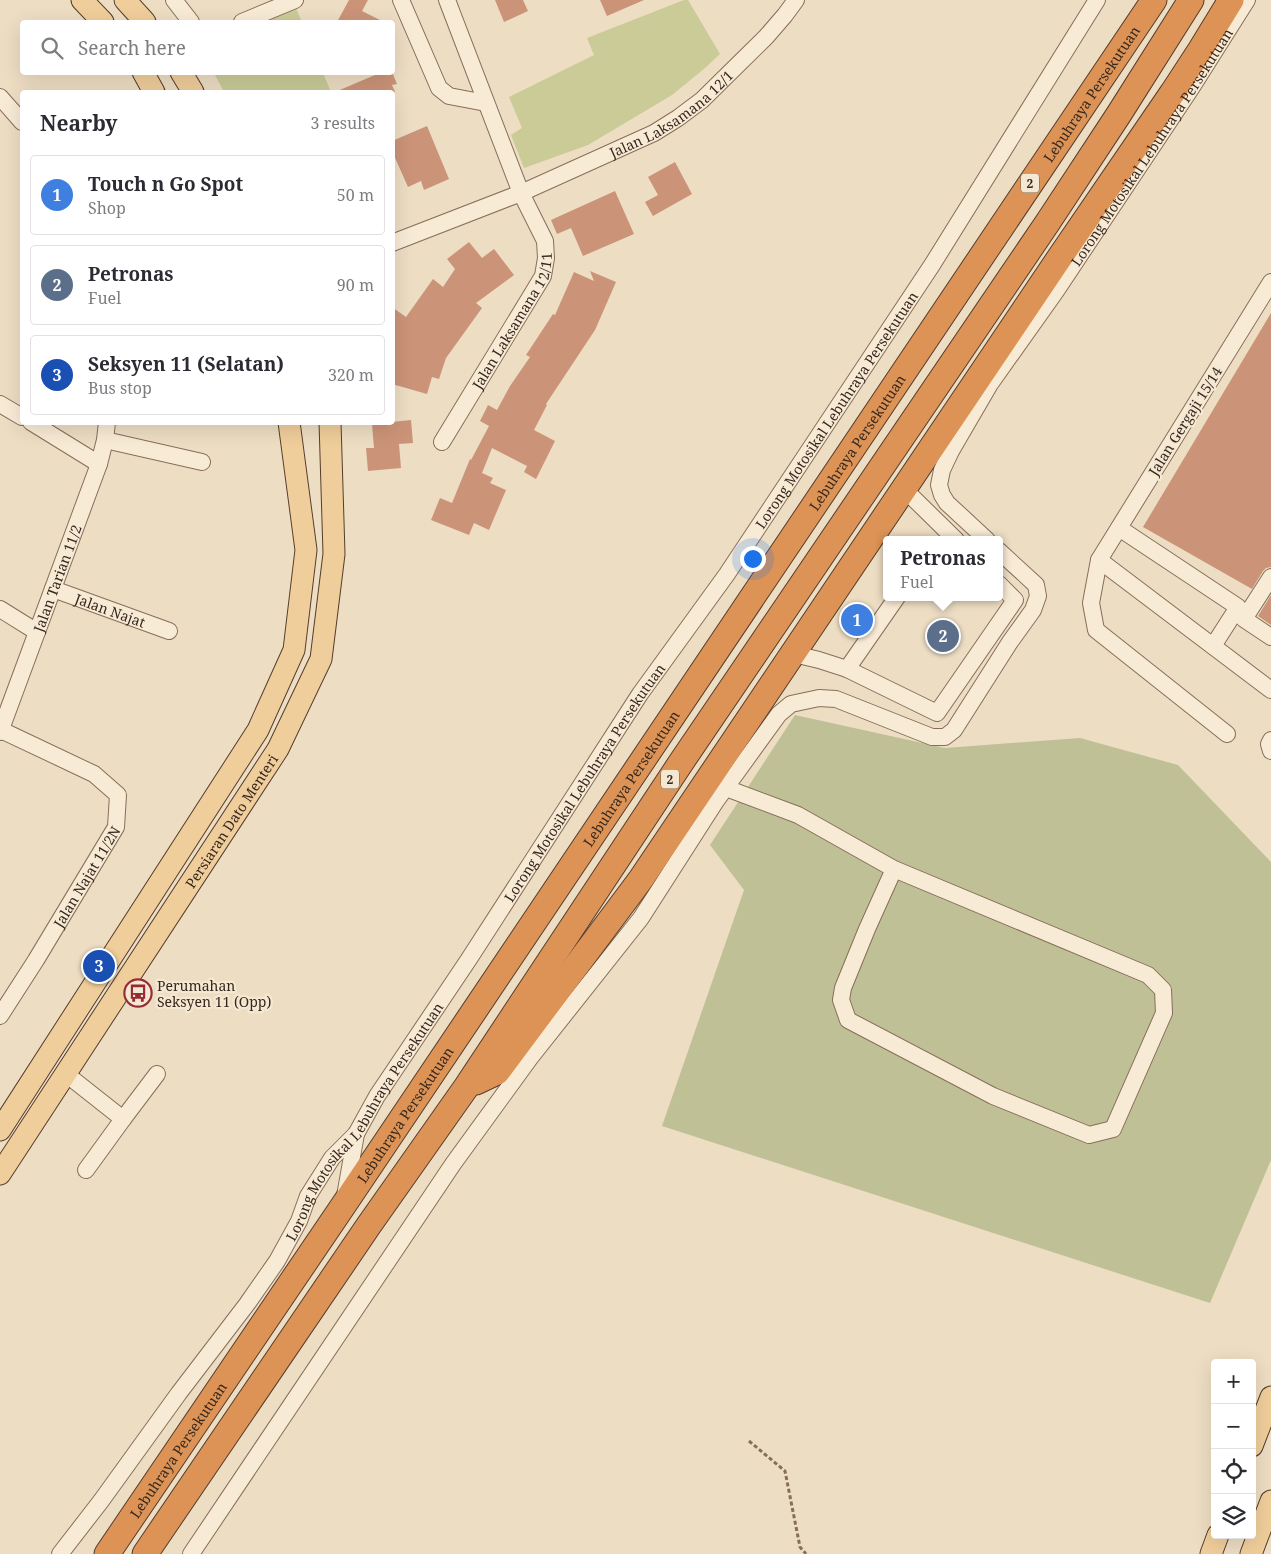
<!DOCTYPE html>
<meta charset="utf-8">
<style>
body{margin:0;font-family:"Noto Serif",serif;background:#f7f7f7;color:#2b2b33}
.controls{position:absolute;right:15px;bottom:15px;display:grid;overflow:hidden;border-radius:5px;box-shadow:0 5px 20px #0002}
.controls button{width:45px;height:45px;display:grid;place-items:center;padding:0;border:0;border-bottom:1px solid #e1e1e2;background:#fff;color:#2b2b33;font:25px sans-serif}
.you{position:absolute;left:752px;top:558px;width:18px;height:18px;margin:-12px;border:4px solid #fff;border-radius:50%;background:#1a73e8;box-shadow:0 0 0 8px #1a73e833}
.badge{display:grid;place-items:center;width:32px;height:32px;border-radius:50%;background:#0b8043;color:#fff;font-size:16px;font-weight:700}
.pin{position:absolute;translate:-50% -50%;border:2px solid #fff;box-shadow:0 1px 5px #0006}
.popup{position:absolute;left:883px;top:536px;width:120px;height:65px;box-sizing:border-box;display:grid;place-content:center;border-radius:5px;background:#fff;filter:drop-shadow(0 1px 4px #0005);font-size:16px;white-space:nowrap;color:#7c7c81}
.popup b{font-size:19px;color:#2b2b33}
.popup::after{content:'';position:absolute;left:50%;top:100%;margin-left:-10px;border:10px solid transparent;border-top-color:#fff}
.list{margin:0;padding:0;list-style:none}
h2{display:flex;justify-content:space-between;align-items:center;height:65px;margin:0;padding:0 20px;font-size:21px}
h2 small{font-size:16px;font-weight:400;color:#7c7c81}
.list li{display:grid;grid-template-columns:32px 1fr auto;gap:15px;align-items:center;box-sizing:border-box;height:80px;margin:0 10px 10px;padding:0 10px;border:1px solid #e1e1e2;border-radius:5px}
.list b{display:block;font-size:19px;white-space:nowrap}
.list p{margin:0;font-size:16px;white-space:nowrap;color:#7c7c81}
.list em{font-size:16px;font-style:normal;color:#7c7c81}
.icon{flex:none;width:28px;height:28px;fill:none;stroke:currentColor;stroke-width:2;stroke-linecap:round;stroke-linejoin:round}
.map{position:relative;flex:none;width:1271px;height:1554px;overflow:hidden}
.search{position:absolute;background:#fff;box-shadow:0 5px 20px #0002;left:20px;top:20px;width:375px;height:55px;display:flex;align-items:center;gap:12px;box-sizing:border-box;padding:0 18px;border-radius:5px;color:#7c7c81;font-size:19px}
.panel{position:absolute;background:#fff;box-shadow:0 5px 20px #0002;left:20px;top:90px;width:375px;height:335px;border-radius:5px}
.map>svg:first-child{display:block}
</style>
<div class="map">
<svg width="1271" height="1554" viewBox="0 0 1271 1554">
<rect width="100%" height="100%" fill="#edddc3"/>
<g fill="#cacb97">
<polygon points="684,0 688,0 720,54 705,68 672,95 588,145 524,168 511,135 522,128 509,97 594,55 587,38"/>
<polygon points="296,8 302,22 265,22"/>
<polygon points="214,73 323,73 331,92 224,92"/>
</g>
<polygon fill="#bfc096" points="795,715 945,748 1080,738 1178,765 1271,862 1271,1160 1210,1303 662,1126 744,890 710,845"/>
<g fill="#cb9479">
<polygon points="349,0 368,0 362,11 384,22 337,22"/>
<polygon points="495,0 523,0 528,11 504,22"/>
<polygon points="600,0 644,0 607,16"/>
<polygon points="382,72 392,72 397,84 392,85 395,92 335,92"/>
<polygon points="427,126 449,179 424,190 421,181 408,187 392,151 392,141"/>
<polygon points="675,162 692,194 653,216 645,202 658,195 648,177"/>
<polygon points="615,191 634,234 583,256 571,228 557,234 551,220"/>
<polygon points="469,242 482,258 494,249 514,275 476,303 482,308 446,358 439,379 432,377 427,394 392,384 392,307 406,317 433,279 443,287 455,269 447,259"/>
<polygon points="590,271 616,282 595,330 546,404 547,405 534,430 555,441 536,479 524,472 527,466 492,448 482,473 493,478 490,483 506,490 489,530 474,523 469,535 431,520 440,498 452,503 470,459 471,460 489,426 480,421 488,405 497,410 510,386 530,357 526,355 553,314 555,315 574,272 594,281"/>
<polygon points="1271,313 1271,567 1266,568 1263,571 1252,589 1143,527"/>
<polygon points="411,420 413,443 399,444 401,468 368,471 366,448 374,448 372,424"/>
<polygon points="1271,595 1271,625 1258,616"/>
</g>
<g fill="none" stroke-linecap="round" stroke-linejoin="round">
<g stroke="#876e5a" stroke-width="18">
<g id="minor">
<polyline points="174,0 191,22"/>
<polyline points="401,0 439,88 449,96 486,103"/>
<polyline points="242,22 295,0"/>
<polyline points="0,97 22,122"/>
<path id="s1" d="M392,243L521,193L654,133L678,118L702,100L766,37L785,15L796,0"/>
<polyline points="1271,282 1099,560 1271,690"/>
<polyline points="0,404 22,417"/>
<polyline points="31,422 99,464"/>
<polyline points="105,440 202,462"/>
<path id="s2" d="M442,442L543,276L546,258L545,241L521,193L447,0"/>
<polyline points="904,489 956,540"/>
<polyline points="1119,528 1238,607 1213,646"/>
<path id="s3" d="M987,540L947,503L942,495L939,485L942,470L951,451L990,384L1056,291L1192,87L1247,0"/>
<polyline points="1099,560 1091,603 1096,630 1227,734"/>
<polyline points="1271,577 1244,619 1271,637"/>
<path id="s4" d="M53,589L169,631"/>
<polyline points="0,609 37,632"/>
<polyline points="794,654 819,660 847,669 937,713 1015,600 999,584"/>
<polyline points="847,669 897,597"/>
<path id="s5" d="M0,732L99,464L105,440L107,422"/>
<polyline points="1271,740 1269,744 1271,751"/>
<polyline points="719,783 726,788 798,815 894,869 1148,975 1163,990 1164,1013 1113,1129 1089,1135 993,1096 848,1020 841,1000 843,988 867,929 894,869"/>
<path id="s6" d="M0,1016L36,960L116,827L118,795L94,774L1,730"/>
<polyline points="66,1074 123,1119 157,1074"/>
<polyline points="86,1170 123,1119"/>
<polyline points="345,1196 356,1134"/>
<path id="s7" d="M60,1554L101,1501L179,1393L247,1304L277,1261L299,1221L308,1196L332,1158L356,1134L377,1096L469,959L640,694L727,574L932,265L1097,0"/>
<polyline points="191,1554 453,1164 530,1058 641,918 716,801 779,714 791,704 819,698 836,699 932,737 945,737 954,730 1010,642 1033,610 1038,596 1036,585 999,551"/>
</g>
</g>
<g stroke="#553d2e" stroke-width="23">
<g id="major">
<polyline points="82,0 103,22"/>
<polyline points="125,0 145,22"/>
<polyline points="143,72 154,92"/>
<polyline points="181,72 193,92"/>
<polyline points="0,1130 258,730 294,650 306,550 289,422"/>
<path id="s8" d="M0,1174L278,749L321,659L334,554L330,422"/>
<polyline points="1252,1446 1271,1397"/>
<polyline points="1211,1554 1218,1535"/>
<polyline points="1251,1554 1271,1501"/>
</g>
</g>
<g stroke="#553d2e" stroke-width="27">
<g id="highway">
<polyline points="476,1082 497,1072 641,879 1060,257 1173,92 1201,49 1231,0"/>
<path id="s9" d="M107,1554L343,1206L1154,0"/>
<polyline points="145,1554 369,1225 467,1086 680,764 1048,222 1119,114 1191,0"/>
</g>
</g>
<polyline stroke="#876e5a" stroke-width="3" stroke-dasharray="4 2.5" stroke-linecap="butt" points="749,1441 785,1471 800,1547 806,1554"/>
<use href="#minor" stroke="#f8ebd6" stroke-width="16"/>
<use href="#major" stroke="#f0ce9b" stroke-width="21"/>
<use href="#highway" stroke="#dc9355" stroke-width="25"/>
</g>
<defs>
<g id="bus-ring" transform="scale(1.4375)"><circle r="9.5" fill="#f5e8d3" stroke="#962b36" stroke-width="1.5"/><path d="M-5-6H5V4H4V6H2V4H-2V6H-4V4H-5ZM-3.5-4V0h7V-4ZM-3.5 1.2v1.5H-2V1.2ZM2 1.2v1.5H3.5V1.2Z" fill="#962b36"/></g>
</defs>
<g fill-rule="evenodd">
<use href="#bus-ring" x="138" y="993"/>
</g>
<g text-anchor="middle" dominant-baseline="central" stroke-width="4.5" stroke-linejoin="round" paint-order="stroke">
<g fill="#f5e8d3" stroke="#706254" stroke-width="1">
<rect x="1021" y="173.5" width="18" height="19" rx="4"/>
<rect x="661" y="769.5" width="18" height="19" rx="4"/>
</g>
<g font-size="12" font-weight="bold" fill="#37281e">
<text x="1030" y="183">2</text>
<text x="670" y="779">2</text>
</g>
<g font-size="14" fill="#37281e" stroke="#f5e8d3">
<text stroke="none"><textPath href="#s9" startOffset="1761">Lebuhraya Persekutuan</textPath></text>
<text stroke="none"><textPath href="#s1" startOffset="309">Jalan Laksamana 12/1</textPath></text>
<text stroke="none"><textPath href="#s3" startOffset="475">Lorong Motosikal Lebuhraya Persekutuan</textPath></text>
<text stroke="none"><textPath href="#s2" startOffset="141">Jalan Laksamana 12/11</textPath></text>
<text stroke="none"><textPath href="#s7" startOffset="1385">Lorong Motosikal Lebuhraya Persekutuan</textPath></text>
<text transform="translate(1185 421) rotate(-58)">Jalan Gergaji 15/14</text>
<text stroke="none"><textPath href="#s9" startOffset="1341">Lebuhraya Persekutuan</textPath></text>
<text stroke="none"><textPath href="#s5" startOffset="164">Jalan Tarian 11/2</textPath></text>
<text stroke="none"><textPath href="#s4" startOffset="61">Jalan Najat</textPath></text>
<text stroke="none"><textPath href="#s9" startOffset="936">Lebuhraya Persekutuan</textPath></text>
<text stroke="none"><textPath href="#s7" startOffset="935">Lorong Motosikal Lebuhraya Persekutuan</textPath></text>
<text stroke="none"><textPath href="#s8" startOffset="422">Persiaran Dato Menteri</textPath></text>
<text stroke="none"><textPath href="#s6" startOffset="164">Jalan Najat 11/2N</textPath></text>
<text stroke="none"><textPath href="#s9" startOffset="531">Lebuhraya Persekutuan</textPath></text>
<text stroke="none"><textPath href="#s7" startOffset="530">Lorong Motosikal Lebuhraya Persekutuan</textPath></text>
<text stroke="none"><textPath href="#s9" startOffset="126">Lebuhraya Persekutuan</textPath></text>
</g>
<g font-size="14" fill="#37281e" stroke="#f5e8d3" text-anchor="start">
<text x="157" y="985">Perumahan<tspan x="157" dy="16">Seksyen 11 (Opp)</tspan></text>
</g>
</g>
</svg>
<div class="controls">
<button>+</button>
<button>−</button>
<button><svg class="icon" aria-label="locate" viewBox="0 0 24 24"><circle cx="12" cy="12" r="6"/><path d="M12 2v4M12 18v4M2 12h4M18 12h4"/></svg></button>
<button><svg class="icon" aria-label="layers" viewBox="0 0 24 24"><path d="M12 4l9 5-9 5-9-5zM3 14l9 5 9-5"/></svg></button>
</div>
<div class="you"></div>
<div class="pin badge" style="left:857px;top:620px;background:#3f7fe0">1</div>
<div class="pin badge" style="left:943px;top:636px;background:#5c6f8a">2</div>
<div class="popup"><b>Petronas</b>Fuel</div>
<div class="pin badge" style="left:99px;top:966px;background:#1a4fb4">3</div>
<div class="search"><svg class="icon" aria-label="search" viewBox="0 0 24 24"><circle cx="10" cy="10" r="6"/><path d="M15 15l6 6"/></svg>Search here</div>
<section class="panel">
<h2>Nearby<small>3 results</small></h2>
<ul class="list">
<li><span class="badge" style="background:#3f7fe0">1</span><div><b>Touch n Go Spot</b><p>Shop</p></div><em>50 m</em></li>
<li><span class="badge" style="background:#5c6f8a">2</span><div><b>Petronas</b><p>Fuel</p></div><em>90 m</em></li>
<li><span class="badge" style="background:#1a4fb4">3</span><div><b>Seksyen 11 (Selatan)</b><p>Bus stop</p></div><em>320 m</em></li>
</ul>
</section>
</div>
